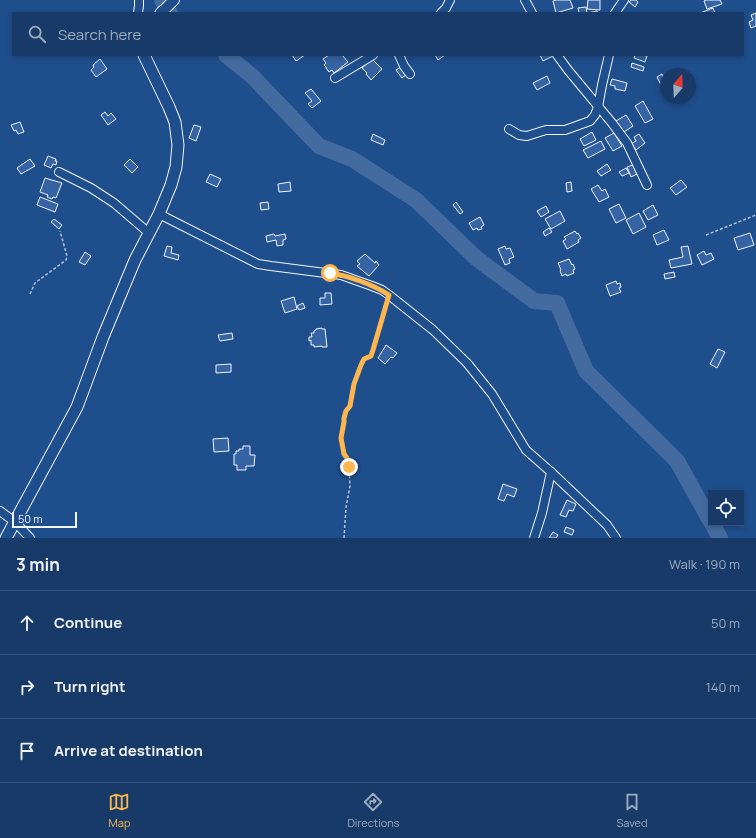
<!DOCTYPE html>
<meta charset="utf-8">
<style>
body{margin:0;font-family:Manrope,sans-serif;background:#20416f;color:#f1f3f6}
.controls{position:absolute;right:12px;bottom:12px;display:grid;overflow:hidden;border-radius:0px;box-shadow:0 2px 6px #0003}
.controls button{width:36px;height:36px;display:grid;place-items:center;padding:0;border:0;border-bottom:1px solid #36547d;background:#173a69;color:#f1f3f6;font:20px sans-serif}
.compass{position:absolute;left:660px;top:68px;width:36px;height:36px;border-radius:50%;background:#173a69;box-shadow:0 2px 6px #0003;rotate:19deg}
.scale{position:absolute;left:12px;bottom:10px;width:65px;box-sizing:border-box;padding-left:4px;border:2px solid #f2f6ff;border-top:0;font-size:11px;line-height:14px;white-space:nowrap;color:#f2f6ff;-webkit-text-stroke:3px #1f4e8c;paint-order:stroke}
.stop{position:absolute;width:12px;height:12px;margin:-9px;border:3px solid #ffb74d;border-radius:50%;background:#fff}
.stop.end{background:#ffb74d;border-color:#fff;box-shadow:0 1px 4px #0008}
.list{margin:0;padding:0;list-style:none}
h2{display:flex;justify-content:space-between;align-items:center;height:52px;margin:0;padding:0 16px;font-size:17px}
h2 small{font-size:13px;font-weight:400;color:#9eadc0}
.list li{display:grid;grid-template-columns:26px 1fr auto;gap:12px;align-items:center;box-sizing:border-box;height:64px;padding:0 16px;border-top:1px solid #36547d}
.list b{display:block;font-size:15px;white-space:nowrap}
.list em{font-size:13px;font-style:normal;color:#9eadc0}
.icon{flex:none;width:22px;height:22px;fill:none;stroke:currentColor;stroke-width:2;stroke-linecap:round;stroke-linejoin:round}
.map{position:relative;flex:none;width:756px;height:538px;overflow:hidden}
.search{position:absolute;background:#173a69;box-shadow:0 2px 6px #0003;left:12px;right:12px;top:12px;height:44px;display:flex;align-items:center;gap:10px;box-sizing:border-box;padding:0 14px;border-radius:0px;color:#9eadc0;font-size:15px}
.sheet{height:244px;background:#173a69}
nav{display:flex;justify-content:space-around;align-items:center;box-sizing:border-box;height:56px;border-top:1px solid #36547d;background:#173a69;font-size:11px;color:#9eadc0}
nav a{display:grid;justify-items:center;gap:2px}
nav .on{color:#ffb74d}
.map>svg:first-child{display:block}
</style>
<div class="map">
<svg width="756" height="538" viewBox="0 0 756 538">
<rect width="100%" height="100%" fill="#1f4e8c"/>
<g fill="none" stroke-linecap="round" stroke-linejoin="round">
<g stroke="#446ba0" stroke-width="16">
<polyline points="162,0 170,13"/>
<polyline points="226,55 252,76 319,146 352,159 416,200 476,258 534,301 557,303 586,371 677,461 711,522"/>
<polyline points="712,523 720,538"/>
</g>
</g>
<g fill="#3563a3" stroke="#f2f6ff">
<polygon points="556,0 570,0 573,8 556,13 553,1"/>
<polygon points="588,0 600,0 600,10 587,9"/>
<polygon points="631,0 636,0 638,2 635,7 629,2"/>
<polygon points="706,0 720,0 722,4 707,9 704,1"/>
<polygon points="586,7 587,13 597,11 598,13 579,13 578,8"/>
<polygon points="713,8 715,13 700,13"/>
<polygon points="756,13 756,26 751,28 749,22 753,20 751,15"/>
<polygon points="292,55 305,55 296,61"/>
<polygon points="329,55 342,55 348,62 334,73 332,70 329,72 326,68 326,67 324,65 326,63 323,59"/>
<polygon points="435,55 445,55 438,60"/>
<polygon points="540,55 552,55 553,56 543,61"/>
<polygon points="635,55 642,55 647,56 645,62 634,58"/>
<polygon points="100,59 107,69 96,77 91,70 94,67 93,65"/>
<polygon points="372,59 382,69 371,80 366,74 367,73 362,68"/>
<polygon points="632,63 644,67 643,71 631,67"/>
<polygon points="402,66 407,74 402,78 396,70"/>
<polygon points="662,74 666,83 666,88 663,89 657,77"/>
<polygon points="547,76 550,83 537,90 533,83"/>
<polygon points="612,79 627,83 625,91 615,89 615,86 610,85"/>
<polygon points="311,89 321,101 312,108 308,104 312,101 305,93"/>
<polygon points="643,101 653,119 645,123 635,106"/>
<polygon points="105,112 108,116 111,113 116,119 108,125 101,115"/>
<polygon points="626,115 633,126 624,132 616,121"/>
<polygon points="20,122 24,132 18,134 16,130 14,131 11,125"/>
<polygon points="194,125 201,127 196,141 189,138"/>
<polygon points="592,132 596,140 584,146 580,139"/>
<polygon points="614,133 622,146 613,151 605,138"/>
<polygon points="373,134 385,140 383,145 371,140"/>
<polygon points="639,134 645,143 636,150 631,144 636,141 634,137"/>
<polygon points="601,141 605,149 588,158 583,150"/>
<polygon points="48,156 56,159 55,161 57,161 56,165 53,164 51,168 44,165"/>
<polygon points="30,159 35,166 21,174 17,168"/>
<polygon points="130,159 138,167 132,173 124,165"/>
<polygon points="607,164 611,170 601,176 597,171"/>
<polygon points="633,165 637,174 631,177 627,167"/>
<polygon points="626,168 629,173 622,176 619,172"/>
<polygon points="210,174 221,179 217,187 206,182"/>
<polygon points="45,178 62,183 56,198 53,197 52,199 47,197 48,195 40,192"/>
<polygon points="681,180 687,187 676,195 670,188"/>
<polygon points="290,182 291,191 279,192 278,184"/>
<polygon points="571,182 572,191 567,192 566,183"/>
<polygon points="598,185 602,191 605,189 609,197 599,202 591,189"/>
<polygon points="40,197 58,204 55,212 37,205"/>
<polygon points="268,202 269,209 261,210 260,203"/>
<polygon points="456,202 463,212 460,214 453,205"/>
<polygon points="619,204 626,218 616,223 609,209"/>
<polygon points="653,205 658,215 648,220 643,211"/>
<polygon points="546,206 549,212 541,217 537,211"/>
<polygon points="560,211 565,221 551,229 545,219"/>
<polygon points="639,213 646,227 633,234 626,220"/>
<polygon points="480,217 484,225 481,227 482,229 478,230 477,228 473,230 469,223"/>
<polygon points="54,219 62,225 59,229 51,222"/>
<polygon points="549,228 552,232 545,236 543,232"/>
<polygon points="664,230 669,240 657,245 653,235"/>
<polygon points="575,231 577,234 578,233 581,238 578,240 579,242 567,249 563,241 566,239 564,237"/>
<polygon points="750,233 754,245 738,250 734,238"/>
<polygon points="274,234 275,236 285,234 286,239 283,240 283,245 277,246 276,240 267,242 266,236"/>
<polygon points="167,246 172,247 171,253 179,255 178,260 164,256"/>
<polygon points="505,246 506,249 510,248 514,257 509,259 510,263 505,265 498,249"/>
<polygon points="688,246 692,264 671,268 669,260 683,257 681,247"/>
<polygon points="704,251 706,255 711,253 714,259 702,265 697,255"/>
<polygon points="85,252 91,256 85,265 79,262"/>
<polygon points="365,254 375,263 376,261 379,265 369,276 357,266 360,264 357,261"/>
<polygon points="569,259 572,265 573,264 575,269 573,270 574,273 567,276 566,274 562,276 560,271 561,270 558,263"/>
<polygon points="674,272 675,277 665,279 664,274"/>
<polygon points="616,281 617,284 620,283 621,287 619,288 621,292 610,296 606,285"/>
<polygon points="325,293 331,293 332,304 320,305 320,298 325,298"/>
<polygon points="294,297 297,309 285,313 281,301"/>
<polygon points="303,303 305,308 299,310 297,306"/>
<polygon points="322,328 322,329 325,329 327,347 322,347 322,346 314,347 314,345 311,345 311,340 309,341 309,337 312,337 311,333 314,333 314,331 316,330 316,329"/>
<polygon points="232,333 233,339 220,341 218,335"/>
<polygon points="386,345 397,353 393,358 391,357 385,364 378,358"/>
<polygon points="718,349 725,352 717,368 710,364"/>
<polygon points="231,364 231,372 216,373 216,365"/>
<polygon points="228,438 229,451 214,452 213,439"/>
<polygon points="243,446 250,446 250,455 255,455 254,466 246,466 246,470 237,470 237,465 234,465 234,454 236,454 236,451 239,451 239,449 243,449"/>
<polygon points="503,484 517,489 514,497 507,494 504,501 498,499"/>
<polygon points="567,500 576,504 573,511 569,510 566,517 560,515"/>
<polygon points="566,527 574,530 572,535 564,532"/>
<polygon points="553,532 558,535 556,538 549,538"/>
</g>
<g fill="none" stroke-linecap="round" stroke-linejoin="round">
<g stroke="#f2f6ff" stroke-width="10">
<g id="minor">
<polyline points="525,0 532,13"/>
<polyline points="138,13 139,6 139,0"/>
<polyline points="441,13 446,8 450,0"/>
<polyline points="615,13 624,0"/>
<polyline points="399,55 404,66 410,74"/>
<polyline points="557,55 568,70 612,123 627,143 647,185"/>
<polyline points="335,78 373,55"/>
<polyline points="509,129 519,135 527,136 546,130 565,130 590,121 595,115 598,107 602,85 609,55"/>
<polyline points="59,172 91,188 114,203 149,233"/>
<polyline points="159,214 258,264 271,266 341,275 372,286 382,290 389,295 433,330 467,363 492,394 526,450 551,472 607,525 616,538"/>
<polyline points="0,511 15,522 30,538"/>
<polyline points="534,538 542,513 551,472"/>
</g>
</g>
<g stroke="#f2f6ff" stroke-width="12">
<polyline id="tertiary" points="163,11 174,0"/>
</g>
<g stroke="#f2f6ff" stroke-width="13">
<g id="secondary">
<polyline points="161,13 163,11"/>
<polyline points="6,538 77,407 103,337 135,260 159,214 171,185 176,167 178,145 175,122 169,107 144,55"/>
</g>
</g>
<g stroke="#b3c4dc" stroke-width="1.5" stroke-dasharray="3 2" stroke-linecap="butt">
<polyline points="706,235 756,215"/>
<polyline points="30,294 35,283 66,260 67,256 60,231"/>
<polyline points="344,538 346,507 350,486 349,467 347,458 343,454 341,438 344,422 344,417 346,411 350,406 354,384 361,365 365,359 371,356 373,350 386,304"/>
</g>
<use href="#minor" stroke="#1f4e8c" stroke-width="8"/>
<use href="#tertiary" stroke="#1f4e8c" stroke-width="10"/>
<use href="#secondary" stroke="#1f4e8c" stroke-width="11"/>
</g>
<g fill="none" stroke-linecap="round" stroke-linejoin="round">
<path stroke="#ffb74d" stroke-width="5" d="M330,273C349,276 372,284 389,295L373,350L371,356L364,359L361,365L354,384L350,406L346,411L344,418V422L341,438L344,454L347,458L349,467"/>
</g>
</svg>
<div class="controls">
<button><svg class="icon" aria-label="locate" viewBox="0 0 24 24"><circle cx="12" cy="12" r="6"/><path d="M12 2v4M12 18v4M2 12h4M18 12h4"/></svg></button>
</div>
<svg class="compass" viewBox="-18 -18 36 36"><path d="M0-13l5 13h-10z" fill="#e53935"/><path d="M0 13l5-13h-10z" fill="#9eadc0"/></svg>
<div class="scale">50 m</div>
<div class="stop" style="left:330px;top:273px"></div>
<div class="stop end" style="left:349px;top:467px"></div>
<div class="search"><svg class="icon" aria-label="search" viewBox="0 0 24 24"><circle cx="10" cy="10" r="6"/><path d="M15 15l6 6"/></svg>Search here</div>
</div>
<section class="sheet">
<h2>3 min<small>Walk · 190 m</small></h2>
<ul class="list">
<li><svg class="icon" aria-label="ahead" viewBox="0 0 24 24"><path d="M12 20V5M6 11l6-6 6 6"/></svg><div><b>Continue</b></div><em>50 m</em></li>
<li><svg class="icon" aria-label="right" viewBox="0 0 24 24"><path d="M7 20v-9h11M14 6l5 5-5 5"/></svg><div><b>Turn right</b></div><em>140 m</em></li>
<li><svg class="icon" aria-label="arrive" viewBox="0 0 24 24"><path d="M6 21V4h12l-3 4 3 4H6"/></svg><div><b>Arrive at destination</b></div></li>
</ul>
</section>
<nav>
<a class="on"><svg class="icon" aria-label="map" viewBox="0 0 24 24"><path d="M3 6l6-2 6 2 6-2v14l-6 2-6-2-6 2zM9 4v14M15 6v14"/></svg>Map</a>
<a><svg class="icon" aria-label="directions" viewBox="0 0 24 24"><path d="M12 3l9 9-9 9-9-9zM9 14v-3h6M13 9l2 2-2 2"/></svg>Directions</a>
<a><svg class="icon" aria-label="saved" viewBox="0 0 24 24"><path d="M7 4h10v16l-5-4-5 4z"/></svg>Saved</a>
</nav>
